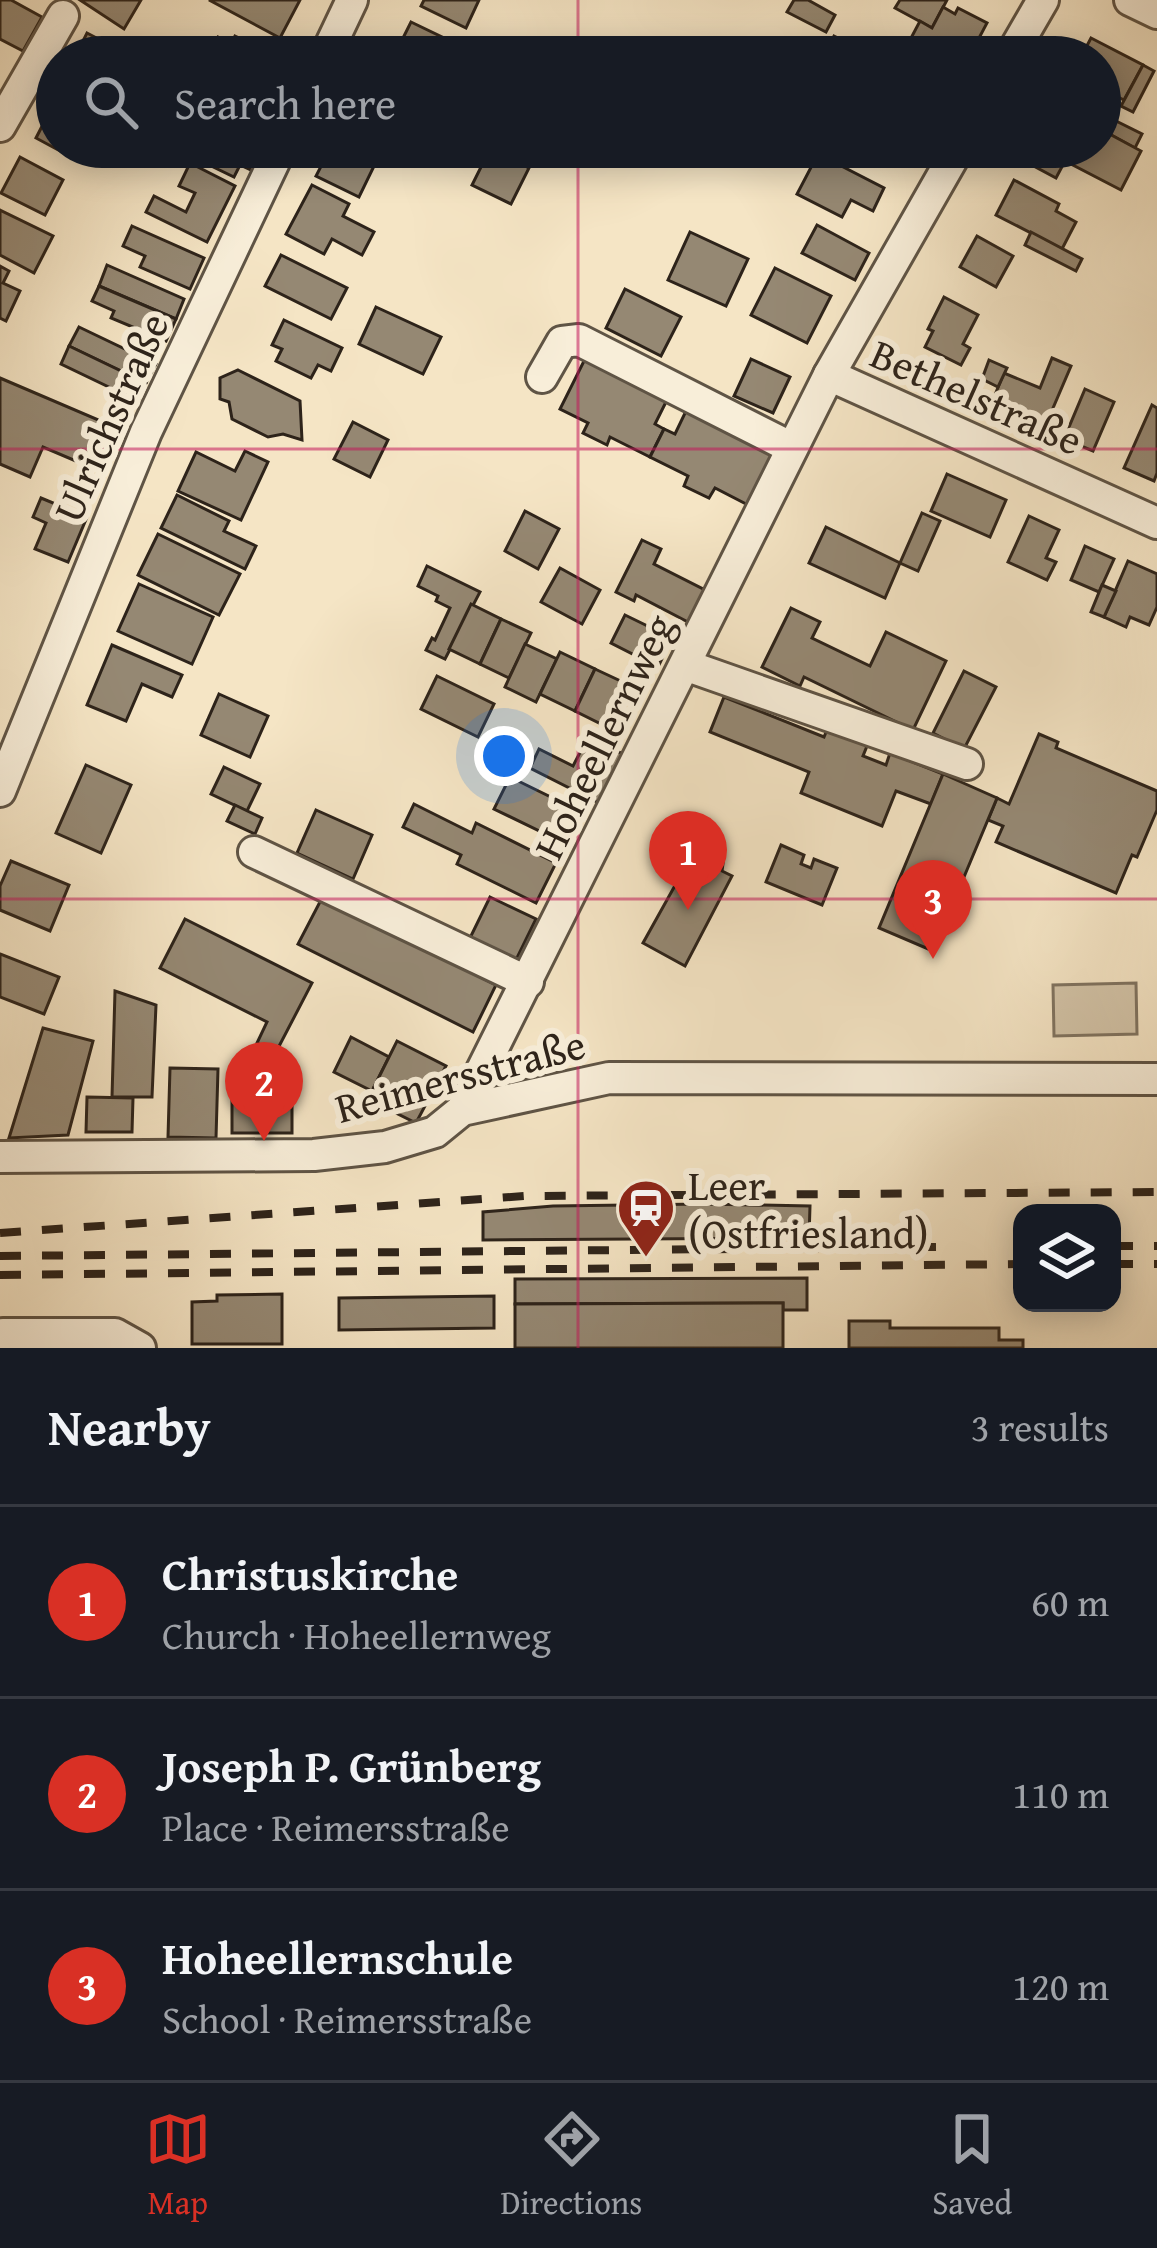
<!DOCTYPE html>
<meta charset="utf-8">
<style>
body{margin:0;font-family:"Gentium Book Plus",serif;background:#20242c;color:#f1f3f6}
.controls{position:absolute;right:36px;bottom:36px;display:grid;overflow:hidden;border-radius:24px;box-shadow:0 6px 30px #0003}
.controls button{width:108px;height:108px;display:grid;place-items:center;padding:0;border:0;border-bottom:3px solid #363941;background:#171b24;color:#f1f3f6;font:60px sans-serif}
.you{position:absolute;left:504px;top:756px;width:42px;height:42px;margin:-30px;border:9px solid #fff;border-radius:50%;background:#1a73e8;box-shadow:0 0 0 18px #1a73e833}
.badge{display:grid;place-items:center;width:78px;height:78px;border-radius:50%;background:#d93025;color:#fff;font-size:39px;font-weight:700}
.pin{position:absolute;translate:-50% -99px;filter:drop-shadow(0 3px 6px #0008)}
.pin::after{content:'';position:absolute;top:63px;width:42px;height:36px;background:inherit;clip-path:polygon(0 0,100% 0,50% 100%)}
.list{margin:0;padding:0;list-style:none}
h2{display:flex;justify-content:space-between;align-items:center;height:156px;margin:0;padding:0 48px;font-size:51px}
h2 small{font-size:39px;font-weight:400;color:#9ea1a6}
.list li{display:grid;grid-template-columns:78px 1fr auto;gap:36px;align-items:center;box-sizing:border-box;height:192px;padding:0 48px;border-top:3px solid #363941}
.list b{display:block;font-size:45px;white-space:nowrap}
.list p{margin:0;font-size:39px;white-space:nowrap;color:#9ea1a6}
.list em{font-size:39px;font-style:normal;color:#9ea1a6}
.icon{flex:none;width:66px;height:66px;fill:none;stroke:currentColor;stroke-width:2;stroke-linecap:round;stroke-linejoin:round}
.map{position:relative;flex:none;width:1157px;height:1348px;overflow:hidden}
.search{position:absolute;background:#171b24;box-shadow:0 6px 30px #0003;left:36px;right:36px;top:36px;height:132px;display:flex;align-items:center;gap:30px;box-sizing:border-box;padding:0 42px;border-radius:66px;color:#9ea1a6;font-size:45px}
.sheet{height:732px;background:#171b24}
nav{display:flex;justify-content:space-around;align-items:center;box-sizing:border-box;height:168px;border-top:3px solid #363941;background:#171b24;font-size:33px;color:#9ea1a6}
nav a{display:grid;justify-items:center;gap:6px}
nav .on{color:#d93025}
.map>svg:first-child{display:block}
</style>
<div class="map">
<svg width="1157" height="1348" viewBox="0 0 1157 1348">
<rect width="100%" height="100%" fill="#f5e5c5"/>
<filter id="stains"><feTurbulence type="fractalNoise" baseFrequency=".00167" numOctaves="4"/><feColorMatrix values="0 0 0 0 .2 0 0 0 0 .09 0 0 0 0 .02 0 0 0 .5 -.17"/></filter>
<radialGradient id="worn" r=".72"><stop offset=".6" stop-color="#630" stop-opacity="0"/><stop offset="1" stop-color="#630" stop-opacity=".3"/></radialGradient>
<polygon fill="#d3c4a8" stroke="#807461" stroke-width="3" points="1136,983 1137,1034 1054,1036 1053,985"/>
<g fill="#958873" stroke="#2d231a" stroke-width="3">
<polygon points="0,0 11,0 42,17 23,51 0,39"/>
<polygon points="80,0 141,0 124,29"/>
<polygon points="209,0 300,0 280,38"/>
<polygon points="424,0 479,0 466,28 421,6"/>
<polygon points="794,0 808,0 835,15 826,32 787,12"/>
<polygon points="900,0 947,0 932,28 895,8"/>
<polygon points="943,7 955,14 958,8 987,23 969,57 901,57 920,21 932,28"/>
<polygon points="411,22 442,37 438,46 458,57 417,57 398,48"/>
<polygon points="87,33 125,53 123,57 75,57"/>
<polygon points="235,36 250,43 277,57 208,57 218,37 231,44"/>
<polygon points="834,36 866,52 863,57 825,55"/>
<polygon points="1091,38 1143,65 1124,100 1100,88 1100,57 1081,57"/>
<polygon points="1143,65 1154,71 1133,112 1121,106"/>
<polygon points="55,101 57,147 81,147 75,159 36,138"/>
<polygon points="1108,117 1142,134 1135,148 1102,130"/>
<polygon points="1102,130 1141,151 1121,190 1065,161 1056,178 1017,157 1023,147 1100,147"/>
<polygon points="172,147 262,147 251,170 240,165 234,177"/>
<polygon points="331,147 351,147 377,160 359,197 316,176"/>
<polygon points="490,149 529,168 511,204 472,185"/>
<polygon points="818,154 884,188 873,211 851,200 842,217 797,194"/>
<polygon points="20,157 63,180 45,215 1,193"/>
<polygon points="190,163 235,186 207,242 146,212 154,196 186,212 195,193 179,186"/>
<polygon points="1014,180 1059,204 1056,211 1076,222 1062,249 996,215"/>
<polygon points="312,185 349,204 343,216 374,232 362,255 332,239 324,254 286,234"/>
<polygon points="0,210 53,236 34,273 0,255"/>
<polygon points="817,225 869,253 855,280 802,253"/>
<polygon points="132,226 204,258 190,289 140,267 145,256 123,246"/>
<polygon points="690,232 748,259 726,306 668,280"/>
<polygon points="1031,232 1082,259 1076,271 1025,245"/>
<polygon points="977,236 1013,256 996,287 960,267"/>
<polygon points="281,255 347,288 331,319 265,286"/>
<polygon points="107,265 184,299 176,319 99,286"/>
<polygon points="0,266 9,271 3,283 20,291 6,321 0,318"/>
<polygon points="775,268 831,296 807,343 751,315"/>
<polygon points="99,286 176,319 166,341 111,318 114,311 92,301"/>
<polygon points="625,289 681,317 661,356 606,328"/>
<polygon points="944,297 978,315 963,344 970,348 961,365 925,347 933,331 928,329"/>
<polygon points="376,307 441,337 423,374 359,344"/>
<polygon points="284,320 342,348 331,371 318,365 311,378 276,361 282,349 272,345"/>
<polygon points="79,327 156,364 146,383 69,346"/>
<polygon points="69,346 146,383 138,401 61,364"/>
<polygon points="587,355 669,396 655,424 664,429 650,457 610,437 607,445 583,433 588,423 560,409"/>
<polygon points="1052,358 1071,366 1044,429 990,407 1004,373 1040,388"/>
<polygon points="751,359 790,377 773,413 734,396"/>
<polygon points="989,360 1007,368 998,387 982,379"/>
<polygon points="238,370 300,401 302,440 283,434 268,437 232,419 229,402 220,399 220,378"/>
<polygon points="0,378 122,430 104,473 43,447 30,477 0,464"/>
<polygon points="1085,389 1114,402 1093,451 1064,439"/>
<polygon points="1152,405 1157,408 1157,473 1154,481 1124,468"/>
<polygon points="686,411 775,456 750,506 715,488 709,498 684,486 688,476 650,457 664,429 675,434"/>
<polygon points="353,422 388,440 370,477 334,459"/>
<polygon points="245,451 268,462 241,520 178,491 196,452 235,471"/>
<polygon points="947,474 1006,500 990,537 931,511"/>
<polygon points="177,495 229,521 224,531 256,546 245,569 161,528"/>
<polygon points="41,498 87,517 68,562 35,549 46,523 33,517"/>
<polygon points="525,511 559,529 538,569 505,551"/>
<polygon points="922,513 940,521 918,571 900,563"/>
<polygon points="1029,516 1059,530 1046,558 1056,562 1047,580 1008,562"/>
<polygon points="826,527 900,563 885,598 809,563"/>
<polygon points="158,534 240,574 219,615 138,575"/>
<polygon points="642,540 661,549 654,564 705,590 688,622 636,595 634,601 616,592"/>
<polygon points="1085,546 1114,559 1099,592 1071,580"/>
<polygon points="1128,561 1157,574 1157,607 1149,625 1130,617 1126,627 1104,617"/>
<polygon points="427,566 480,592 445,659 426,650 432,638 435,640 450,608 436,601 438,596 418,586"/>
<polygon points="560,568 600,590 582,624 541,602"/>
<polygon points="139,584 213,617 192,664 118,631"/>
<polygon points="1102,585 1116,591 1104,617 1091,612"/>
<polygon points="471,604 501,619 480,664 449,649"/>
<polygon points="791,608 820,622 812,638 870,666 886,632 946,661 913,730 804,677 800,686 762,667"/>
<polygon points="625,615 672,638 658,667 611,643"/>
<polygon points="501,619 531,633 509,678 480,664"/>
<polygon points="525,644 557,659 536,702 505,687"/>
<polygon points="112,645 182,675 172,697 142,684 126,721 87,705"/>
<polygon points="560,652 595,669 575,711 540,694"/>
<polygon points="595,669 629,685 609,728 575,711"/>
<polygon points="964,671 996,687 964,749 933,733"/>
<polygon points="437,676 494,704 478,737 421,709"/>
<polygon points="219,694 268,716 250,757 201,735"/>
<polygon points="724,697 824,737 829,725 869,741 863,756 886,765 890,753 943,774 931,804 896,791 882,826 801,793 809,772 710,732"/>
<polygon points="1039,734 1058,742 1056,748 1157,791 1157,810 1137,857 1132,855 1116,893 996,842 1003,826 988,820 997,798 1009,804"/>
<polygon points="588,737 623,754 599,803 530,768 539,749 573,766"/>
<polygon points="86,765 131,785 101,853 56,833"/>
<polygon points="224,767 260,784 247,811 211,794"/>
<polygon points="943,774 997,798 933,951 879,928"/>
<polygon points="510,777 573,808 558,840 494,809"/>
<polygon points="414,804 472,833 476,823 556,863 536,903 457,864 461,855 403,827"/>
<polygon points="235,805 262,818 255,834 227,821"/>
<polygon points="316,810 372,835 353,879 297,853"/>
<polygon points="781,845 804,855 801,864 811,868 814,859 837,868 822,905 766,882"/>
<polygon points="716,852 724,856 722,871 732,876 685,966 643,943 692,855 703,861 708,853"/>
<polygon points="11,861 69,885 50,931 0,910 0,886"/>
<polygon points="490,897 536,919 514,964 468,942"/>
<polygon points="322,898 496,985 473,1032 298,944"/>
<polygon points="185,919 312,983 276,1052 257,1043 267,1022 160,968"/>
<polygon points="0,954 59,977 44,1014 0,997"/>
<polygon points="115,991 156,1005 152,1097 112,1097"/>
<polygon points="43,1028 93,1041 68,1135 9,1138"/>
<polygon points="351,1037 389,1057 372,1091 334,1072"/>
<polygon points="397,1041 446,1066 416,1123 368,1099"/>
<polygon points="170,1068 218,1069 216,1138 168,1137"/>
<polygon points="292,1088 292,1133 232,1133 232,1089"/>
<polygon points="87,1097 133,1098 132,1132 86,1132"/>
<polygon points="703,1204 810,1206 809,1238 483,1240 483,1212 553,1206"/>
<polygon points="807,1278 807,1310 783,1310 783,1303 515,1304 515,1279"/>
<polygon points="282,1294 282,1344 192,1344 192,1302 217,1301 217,1295"/>
<polygon points="494,1296 494,1328 339,1330 339,1298"/>
<polygon points="783,1303 783,1348 515,1348 515,1304"/>
<polygon points="849,1321 890,1321 890,1328 999,1328 999,1340 1023,1340 1023,1348 849,1348"/>
</g>
<g fill="none" stroke-linecap="round" stroke-linejoin="round">
<g stroke="#5f5445" stroke-width="36">
<g id="minor">
<polyline points="1130,0 1157,13"/>
<polyline points="325,57 352,0"/>
<polyline points="1010,57 1043,0"/>
<polyline points="0,126 63,16"/>
<polyline points="829,375 1157,523"/>
<polyline points="542,377 562,342 579,340 792,448"/>
<polyline points="685,665 967,764"/>
<polyline points="0,791 146,432 281,147"/>
<polyline points="254,852 528,982"/>
<polyline points="462,1110 829,375 959,147"/>
<polyline points="0,1157 314,1155 385,1147 435,1132 462,1110 609,1078 1157,1079"/>
<polyline points="3,1334 115,1334 140,1348"/>
</g>
</g>
<use href="#minor" stroke="#f8eed9" stroke-width="30"/>
<g stroke="#2d231a" stroke-width="8" stroke-dasharray="21 21" stroke-linecap="butt">
<polyline points="0,1233 525,1196 1157,1192"/>
<polyline points="1112,1246 1157,1246"/>
<polyline points="0,1256 936,1247"/>
<polyline points="1112,1264 1157,1264"/>
<polyline points="0,1275 1022,1264"/>
</g>
</g>
<path fill="none" stroke="#c2185b" stroke-width="3" stroke-opacity="0.55" d="M578,0V57M578,147V1348M0,449H1157M0,899H1157"/>
<defs>
<g id="station-pin" transform="scale(3)"><path d="M0 17L-7.5 6A9.5 9.5 0 1 1 7.5 6Z" fill="#8f2418" stroke="#f8eed9"/><path d="M-3-6H3Q5-6 5-4V2Q5 4 3 4L4.5 6H3L1.5 4h-3L-3 6H-4.5L-3 4Q-5 4-5 2V-4Q-5-6-3-6ZM-3.5-4v3h7v-3ZM-3.5 1v1.5H-2V1ZM2 1v1.5H3.5V1Z" fill="#fff"/></g>
</defs>
<g fill-rule="evenodd">
<use href="#station-pin" x="646" y="1208"/>
</g>
<g text-anchor="middle" dominant-baseline="central" stroke-width="12" stroke-linejoin="round" paint-order="stroke">
<g font-size="42" fill="#2d231a" stroke="#f8eed9">
<text transform="translate(977 396) rotate(24)">Bethelstraße</text>
<text transform="translate(110 417) rotate(-66)">Ulrichstraße</text>
<text transform="translate(603 736) rotate(-64)">Hoheellernweg</text>
<text transform="translate(460 1075) rotate(-15)">Reimersstraße</text>
</g>
<g font-size="42" fill="#2d231a" stroke="#f8eed9" text-anchor="start">
<text x="688" y="1184">Leer<tspan x="688" dy="48">(Ostfriesland)</tspan></text>
</g>
</g>
<rect width="100%" height="100%" filter="url(#stains)"/>
<rect width="100%" height="100%" fill="url(#worn)"/>
</svg>
<div class="controls">
<button><svg class="icon" aria-label="layers" viewBox="0 0 24 24"><path d="M12 4l9 5-9 5-9-5zM3 14l9 5 9-5"/></svg></button>
</div>
<div class="you"></div>
<div class="pin badge" style="left:688px;top:910px">1</div>
<div class="pin badge" style="left:264px;top:1141px">2</div>
<div class="pin badge" style="left:933px;top:959px">3</div>
<div class="search"><svg class="icon" aria-label="search" viewBox="0 0 24 24"><circle cx="10" cy="10" r="6"/><path d="M15 15l6 6"/></svg>Search here</div>
</div>
<section class="sheet">
<h2>Nearby<small>3 results</small></h2>
<ul class="list">
<li><span class="badge">1</span><div><b>Christuskirche</b><p>Church · Hoheellernweg</p></div><em>60 m</em></li>
<li><span class="badge">2</span><div><b>Joseph P. Grünberg</b><p>Place · Reimersstraße</p></div><em>110 m</em></li>
<li><span class="badge">3</span><div><b>Hoheellernschule</b><p>School · Reimersstraße</p></div><em>120 m</em></li>
</ul>
</section>
<nav>
<a class="on"><svg class="icon" aria-label="map" viewBox="0 0 24 24"><path d="M3 6l6-2 6 2 6-2v14l-6 2-6-2-6 2zM9 4v14M15 6v14"/></svg>Map</a>
<a><svg class="icon" aria-label="directions" viewBox="0 0 24 24"><path d="M12 3l9 9-9 9-9-9zM9 14v-3h6M13 9l2 2-2 2"/></svg>Directions</a>
<a><svg class="icon" aria-label="saved" viewBox="0 0 24 24"><path d="M7 4h10v16l-5-4-5 4z"/></svg>Saved</a>
</nav>
